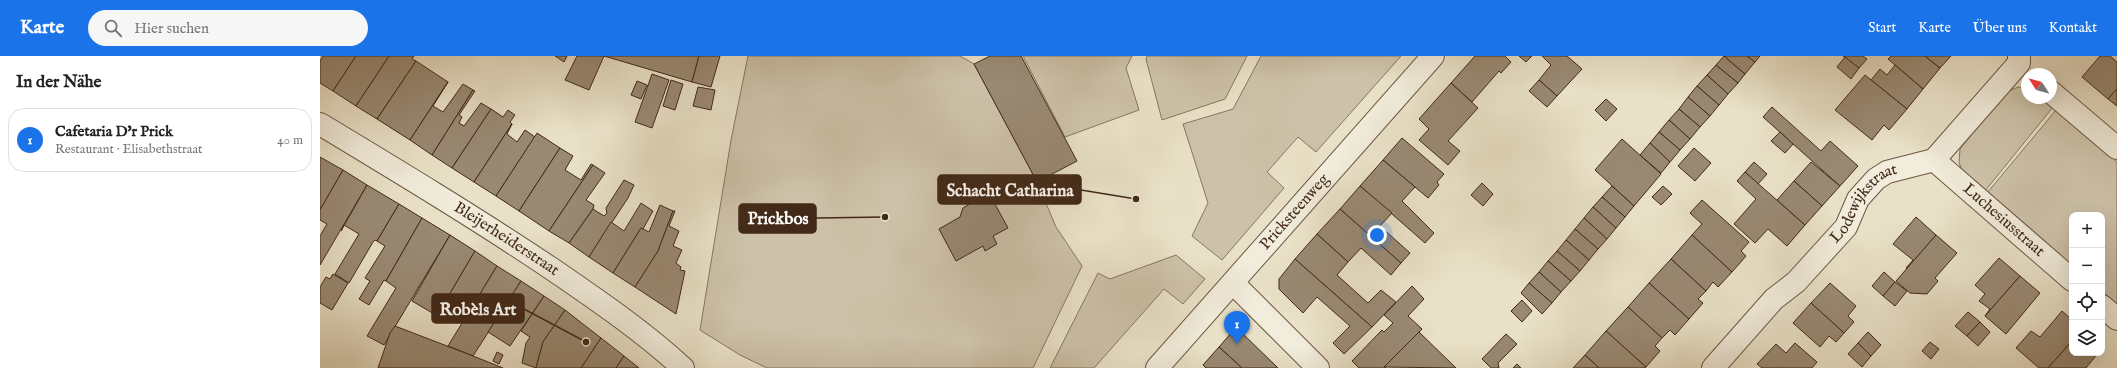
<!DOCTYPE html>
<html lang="de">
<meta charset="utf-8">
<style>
body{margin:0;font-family:"IM FELL English",serif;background:#f6f6f6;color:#222}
.controls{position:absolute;right:12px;bottom:12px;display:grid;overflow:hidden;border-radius:8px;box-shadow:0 4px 16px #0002}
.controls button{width:36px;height:36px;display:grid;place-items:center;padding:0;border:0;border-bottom:1px solid #e0e0e0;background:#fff;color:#222;font:20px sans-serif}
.compass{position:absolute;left:1701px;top:12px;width:36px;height:36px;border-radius:50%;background:#fff;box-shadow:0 4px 16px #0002;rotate:306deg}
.you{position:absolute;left:1057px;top:179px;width:14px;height:14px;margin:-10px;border:3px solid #fff;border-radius:50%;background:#1a73e8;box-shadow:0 0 0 6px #1a73e833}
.badge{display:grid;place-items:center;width:26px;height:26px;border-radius:50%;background:#1a73e8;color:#fff;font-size:13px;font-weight:700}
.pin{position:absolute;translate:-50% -33px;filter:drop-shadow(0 1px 2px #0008)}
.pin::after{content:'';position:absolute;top:21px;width:14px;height:12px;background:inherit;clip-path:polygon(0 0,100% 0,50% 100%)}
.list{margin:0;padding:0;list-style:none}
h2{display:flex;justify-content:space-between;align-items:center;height:52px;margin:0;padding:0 16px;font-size:17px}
h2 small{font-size:13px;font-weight:400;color:#767676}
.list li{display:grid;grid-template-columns:26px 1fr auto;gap:12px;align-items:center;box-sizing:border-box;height:64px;margin:0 8px 8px;padding:0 8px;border:1px solid #e0e0e0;border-radius:16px}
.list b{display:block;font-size:15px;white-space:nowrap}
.list p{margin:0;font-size:13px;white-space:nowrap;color:#767676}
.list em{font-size:13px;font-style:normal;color:#767676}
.icon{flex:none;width:22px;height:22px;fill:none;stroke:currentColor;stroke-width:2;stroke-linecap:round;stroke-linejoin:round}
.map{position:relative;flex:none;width:1797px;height:312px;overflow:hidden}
header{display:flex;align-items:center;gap:24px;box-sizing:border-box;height:56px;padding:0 20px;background:#1a73e8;color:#fff}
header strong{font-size:19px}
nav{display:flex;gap:22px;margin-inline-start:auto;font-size:14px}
.search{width:280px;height:36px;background:#f6f6f6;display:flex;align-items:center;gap:10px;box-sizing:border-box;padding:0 14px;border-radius:22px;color:#767676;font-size:15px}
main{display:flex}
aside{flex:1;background:#fff}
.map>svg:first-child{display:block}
</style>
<header>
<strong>Karte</strong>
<div class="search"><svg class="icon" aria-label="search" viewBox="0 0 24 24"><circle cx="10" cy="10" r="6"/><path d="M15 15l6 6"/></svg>Hier suchen</div>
<nav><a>Start</a><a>Karte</a><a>Über uns</a><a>Kontakt</a></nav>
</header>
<main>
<aside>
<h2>In der Nähe<small></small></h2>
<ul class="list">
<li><span class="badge">1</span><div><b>Cafetaria D'r Prick</b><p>Restaurant · Elisabethstraat</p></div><em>40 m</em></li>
</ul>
</aside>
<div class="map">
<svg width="1797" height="312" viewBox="0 0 1797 312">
<rect width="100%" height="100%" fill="#e9e1c7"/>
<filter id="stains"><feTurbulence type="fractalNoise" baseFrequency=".005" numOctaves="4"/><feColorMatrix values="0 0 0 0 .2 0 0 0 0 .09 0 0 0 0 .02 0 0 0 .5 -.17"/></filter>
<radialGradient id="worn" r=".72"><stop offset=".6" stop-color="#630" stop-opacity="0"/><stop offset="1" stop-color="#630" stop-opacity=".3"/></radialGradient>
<g fill="#cdc2a9" stroke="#887660">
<polygon points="428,0 640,0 654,8 717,126 736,171 762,210 713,312 447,312 420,299 380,274 411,84"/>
<polygon points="703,0 812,0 806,12 819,54 745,81"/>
<polygon points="827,0 927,0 905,43 842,64 826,3"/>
<polygon points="941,0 1081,0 996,96 978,81 947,116 964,132 902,204 872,180 888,147 863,68 913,53"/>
<polygon points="1698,31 1707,32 1707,42 1722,42 1733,51 1665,135 1642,115 1639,106 1640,93 1685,37"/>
<polygon points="1736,54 1797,106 1797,248 1782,235 1782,159 1752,159 1752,210 1667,137"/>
<polygon points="856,199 885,223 863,248 844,233 774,312 730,312 778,217 790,223"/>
</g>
<g fill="#998973" stroke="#422918">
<polygon points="3,0 36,0 13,35 0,27 0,5"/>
<polygon points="36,0 69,0 36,50 13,35"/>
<polygon points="69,0 94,0 92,3 96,5 57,63 36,50"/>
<polygon points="235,0 247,0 244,6"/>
<polygon points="257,0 284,0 269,34 245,24"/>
<polygon points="284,0 379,0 372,26"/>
<polygon points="379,0 400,0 391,31 372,26"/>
<polygon points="670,0 701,0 757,105 717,126 654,8"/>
<polygon points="1155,0 1185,0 1191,6 1181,17 1179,15 1152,46 1131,27"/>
<polygon points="1199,0 1212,0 1206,6"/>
<polygon points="1222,0 1247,0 1262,13 1237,40 1219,24 1231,9"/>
<polygon points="1404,0 1425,18 1418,27 1396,9"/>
<polygon points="1404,0 1427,0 1435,6 1425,18"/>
<polygon points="1427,0 1440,0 1435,6"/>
<polygon points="1523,0 1543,0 1547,3 1539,12"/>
<polygon points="1571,0 1605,0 1620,12 1603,33 1568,3"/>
<polygon points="1605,0 1631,0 1620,12"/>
<polygon points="1780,0 1790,0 1797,6 1797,33 1788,43 1762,21"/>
<polygon points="1525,1 1539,12 1531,23 1517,11"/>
<polygon points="96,5 128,26 90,84 57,63"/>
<polygon points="1396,9 1418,27 1408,38 1387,19"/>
<polygon points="1575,9 1603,33 1587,53 1551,24 1560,13 1567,19"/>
<polygon points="332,18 349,24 332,72 315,66"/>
<polygon points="1387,19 1408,38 1399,49 1377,30"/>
<polygon points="1545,19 1587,53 1569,74 1564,69 1552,84 1515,54"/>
<polygon points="351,24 363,28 355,54 343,50"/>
<polygon points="1219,24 1237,40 1227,51 1209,35"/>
<polygon points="317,25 327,29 321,43 311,39"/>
<polygon points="128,26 113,50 123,56 143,28 153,34 112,99 90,84"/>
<polygon points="1131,27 1158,52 1128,85 1140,95 1128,109 1099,84 1109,73 1099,63"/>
<polygon points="1377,30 1399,49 1390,60 1368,41"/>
<polygon points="378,31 395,34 391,54 373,50"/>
<polygon points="1797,33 1797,50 1788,43"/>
<polygon points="153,34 155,35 139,59 142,61 139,67 144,70 161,47 171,53 132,112 112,99"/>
<polygon points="1368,41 1390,60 1380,71 1359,53"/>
<polygon points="1286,43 1297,53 1286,65 1275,54"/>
<polygon points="1452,51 1501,95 1510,85 1538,110 1520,130 1443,61"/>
<polygon points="171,53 183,61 188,54 195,59 190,66 192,68 154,126 132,112"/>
<polygon points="1359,53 1380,71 1370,83 1349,64"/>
<polygon points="1349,64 1370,83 1360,94 1339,76"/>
<polygon points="192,68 187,78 197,86 205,74 215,81 176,140 154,126"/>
<polygon points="1339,76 1360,94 1350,106 1330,87"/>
<polygon points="1460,76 1473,88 1465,97 1451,85"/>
<polygon points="217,77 240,92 199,155 176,140"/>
<polygon points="1082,82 1124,118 1117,126 1119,129 1108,142 1063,104"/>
<polygon points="1302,83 1341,118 1314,150 1275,114"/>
<polygon points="1330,87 1350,106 1341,117 1320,99"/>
<polygon points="240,92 253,100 245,114 261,124 271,108 273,109 229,175 199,155"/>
<polygon points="1374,92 1391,107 1375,125 1358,110"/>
<polygon points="0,101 23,114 0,154"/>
<polygon points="1063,104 1095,131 1082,145 1114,177 1105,187 1040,130"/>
<polygon points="1434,106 1447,118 1438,128 1425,116"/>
<polygon points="1491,106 1520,130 1502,150 1474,125"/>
<polygon points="273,109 285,117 266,144 274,149 273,153 249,187 229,175"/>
<polygon points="23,114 47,129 0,209 0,180 7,168 0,164 0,154"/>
<polygon points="1425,116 1485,169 1467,190 1448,173 1435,187 1414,168 1436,143 1417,125"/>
<polygon points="304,124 314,129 308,142 269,201 249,187 273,153 284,160 287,157 286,152"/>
<polygon points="1474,125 1502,150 1485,169 1457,144"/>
<polygon points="663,126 688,172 673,180 677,188 665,195 663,190 636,205 619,173 640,161 643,152 653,146 647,135"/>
<polygon points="1162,127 1173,138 1163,150 1151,139"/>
<polygon points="47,129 79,148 57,185 55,184 53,186 29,227 15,218 39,178 24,169 21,175"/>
<polygon points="1040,130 1072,157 1060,170 1090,197 1081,207 1020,153"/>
<polygon points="1292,130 1314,150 1305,161 1282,141"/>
<polygon points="1343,130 1352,138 1341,149 1332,141"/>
<polygon points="1282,141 1305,161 1296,172 1273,151"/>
<polygon points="1382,144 1429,186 1421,195 1426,200 1412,216 1372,179 1382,168 1370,157"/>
<polygon points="321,147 333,155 323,173 321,172 293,217 269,201 291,166 304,175"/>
<polygon points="79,148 102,162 66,225 64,224 49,249 39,243 50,225 45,222 65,190 57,185"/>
<polygon points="340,149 353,155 338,195 315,231 293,217 321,172 329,176"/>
<polygon points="1273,151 1296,172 1287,183 1264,162"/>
<polygon points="1020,153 1081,207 1071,219 1041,192 1028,206 997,178"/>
<polygon points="353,155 355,155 349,170 359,175 353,190 362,194 356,207 361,211 360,214 365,215 356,258 315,231 338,195"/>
<polygon points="1596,161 1616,179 1587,213 1586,212 1593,204 1573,188"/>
<polygon points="102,162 130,179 64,289 47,280 76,232 66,225"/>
<polygon points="1264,162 1287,183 1278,193 1255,173"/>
<polygon points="1255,173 1278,193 1269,204 1246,184"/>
<polygon points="997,178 1028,206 1017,219 1048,247 1061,234 1076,246 1052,271 975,203"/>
<polygon points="130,179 155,195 122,251 119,250 114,258 92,245"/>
<polygon points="1372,179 1412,216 1398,231 1393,226 1386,235 1351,203"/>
<polygon points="1616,179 1637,197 1615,222 1618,225 1607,238 1590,237 1576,225"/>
<polygon points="1246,184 1269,204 1260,215 1237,195"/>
<polygon points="155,195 177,210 143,266 122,251"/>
<polygon points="1237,195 1260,215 1251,225 1228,205"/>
<polygon points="1679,202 1700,220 1665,260 1670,253 1659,245 1665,238 1655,229"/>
<polygon points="975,203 1052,271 1024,298 1013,287 1030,270 997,241 983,257 959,233 959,223"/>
<polygon points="1351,203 1386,235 1378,243 1383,247 1369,263 1329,227"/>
<polygon points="1228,205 1251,225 1241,236 1219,216"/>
<polygon points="177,210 201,225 153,300 128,290"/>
<polygon points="1219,216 1241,236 1232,247 1209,227"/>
<polygon points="1564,216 1575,226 1563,240 1552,230"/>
<polygon points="13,218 28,227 12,254 0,247 0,231 6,221 10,223"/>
<polygon points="1700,220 1720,237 1686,278 1665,260"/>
<polygon points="201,225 224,240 190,290 168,276"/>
<polygon points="1575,226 1587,235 1575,250 1563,240"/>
<polygon points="1209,227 1232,247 1222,258 1201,237"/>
<polygon points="1329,227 1369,263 1355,279 1350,274 1342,282 1308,251"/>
<polygon points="1510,227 1536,250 1528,260 1534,266 1524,277 1491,247"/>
<polygon points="1092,230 1104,243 1088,260 1102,273 1065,312 1039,312 1032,305 1062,274 1064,276 1073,267 1064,259"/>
<polygon points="224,240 245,254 223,286 216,312 202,307 206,287 210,281 201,275"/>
<polygon points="1202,244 1212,255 1202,266 1191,255"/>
<polygon points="1491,247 1524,277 1516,286 1509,280 1500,291 1473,267"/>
<polygon points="1308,251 1342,282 1335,290 1340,295 1326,311 1286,275"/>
<polygon points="245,254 281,282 261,312 216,312 223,286"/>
<polygon points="1742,255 1752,264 1752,285 1728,312 1719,312 1696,292 1711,275 1720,281"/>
<polygon points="1648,256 1660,266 1647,280 1635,270"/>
<polygon points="1660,266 1670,276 1658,290 1647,280"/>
<polygon points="75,270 153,300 183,312 58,312 70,277"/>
<polygon points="1102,273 1099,276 1136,312 1064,311"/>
<polygon points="1286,275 1326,311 1325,312 1279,312 1265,299"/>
<polygon points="912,276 921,276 958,312 922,312 899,291"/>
<polygon points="1548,276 1561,289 1551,300 1538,287"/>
<polygon points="1186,278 1197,288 1178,307 1179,312 1171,312 1162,303"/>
<polygon points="281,282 304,300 296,312 261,312"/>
<polygon points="1752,285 1752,297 1778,297 1766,312 1728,312"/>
<polygon points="1610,286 1619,293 1611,303 1602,295"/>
<polygon points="1475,287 1497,306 1492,312 1442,312 1437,308 1456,288 1466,297"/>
<polygon points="1538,287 1551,300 1542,311 1528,298"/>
<polygon points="899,291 922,312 886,312 883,309"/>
<polygon points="177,296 183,299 179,308 173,305"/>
<polygon points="1265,299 1279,312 1253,312"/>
<polygon points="304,300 319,312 296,312"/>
<polygon points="1197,308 1201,312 1193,312"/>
</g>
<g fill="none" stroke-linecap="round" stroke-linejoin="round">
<g stroke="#6c5744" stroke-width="24">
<g id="minor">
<polyline points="1731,36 1797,92"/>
<path id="s1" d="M1614,104L1752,224"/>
<polyline points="913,227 998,312"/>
<polyline points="1782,250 1797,263"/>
<path id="s2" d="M837,312L1113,0"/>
<path id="s3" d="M1393,312L1454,243L1476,226L1526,171L1538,143L1556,123L1567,116L1614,104L1699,7V0"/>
</g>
</g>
<g stroke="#6c5744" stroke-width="24">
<g id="tertiary">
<path id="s4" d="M0,68C78,115 156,162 232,213C277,244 323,275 363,312"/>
</g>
</g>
<use href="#minor" stroke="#f1ecdb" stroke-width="22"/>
<use href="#tertiary" stroke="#f1ecdb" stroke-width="22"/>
</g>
<g text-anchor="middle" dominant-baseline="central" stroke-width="3" stroke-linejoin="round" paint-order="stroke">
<g font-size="16" fill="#422918" stroke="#f1ecdb">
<text stroke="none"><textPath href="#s3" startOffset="225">Lodewijkstraat</textPath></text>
<text stroke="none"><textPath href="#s2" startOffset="208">Pricksteenweg</textPath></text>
<text stroke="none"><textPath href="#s1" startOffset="92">Luchesiusstraat</textPath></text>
<text stroke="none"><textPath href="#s4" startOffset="219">Bleijerheiderstraat</textPath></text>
</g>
</g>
<path fill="none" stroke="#422918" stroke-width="1.5" d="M816 143L761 134M565 161L496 162M266 286L204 253"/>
<g fill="#422918" stroke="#f1ecdb" stroke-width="1.5">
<circle cx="816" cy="143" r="4"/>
<circle cx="565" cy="161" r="4"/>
<circle cx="266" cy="286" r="4"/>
</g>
<g fill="#422918" stroke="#422918" stroke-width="1.5">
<rect x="618" y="119" width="143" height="29" rx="4"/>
<rect x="419" y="148" width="77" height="29" rx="4"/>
<rect x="112" y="238" width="92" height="29" rx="4"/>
</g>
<g font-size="17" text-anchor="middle" font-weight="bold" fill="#fff">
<text x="690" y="140">Schacht Catharina</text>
<text x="458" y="168">Prickbos</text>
<text x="158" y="259">Robèls Art</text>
</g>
<rect width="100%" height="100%" filter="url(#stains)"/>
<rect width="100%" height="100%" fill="url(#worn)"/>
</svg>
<div class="controls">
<button>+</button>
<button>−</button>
<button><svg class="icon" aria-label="locate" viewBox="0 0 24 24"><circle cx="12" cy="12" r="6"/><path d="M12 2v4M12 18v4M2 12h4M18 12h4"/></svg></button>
<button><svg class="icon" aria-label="layers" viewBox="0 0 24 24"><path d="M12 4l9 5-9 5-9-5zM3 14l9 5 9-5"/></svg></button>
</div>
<svg class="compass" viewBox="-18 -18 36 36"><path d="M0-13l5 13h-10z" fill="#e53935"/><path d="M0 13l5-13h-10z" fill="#767676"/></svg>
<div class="you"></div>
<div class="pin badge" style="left:917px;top:288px">1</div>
</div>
</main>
